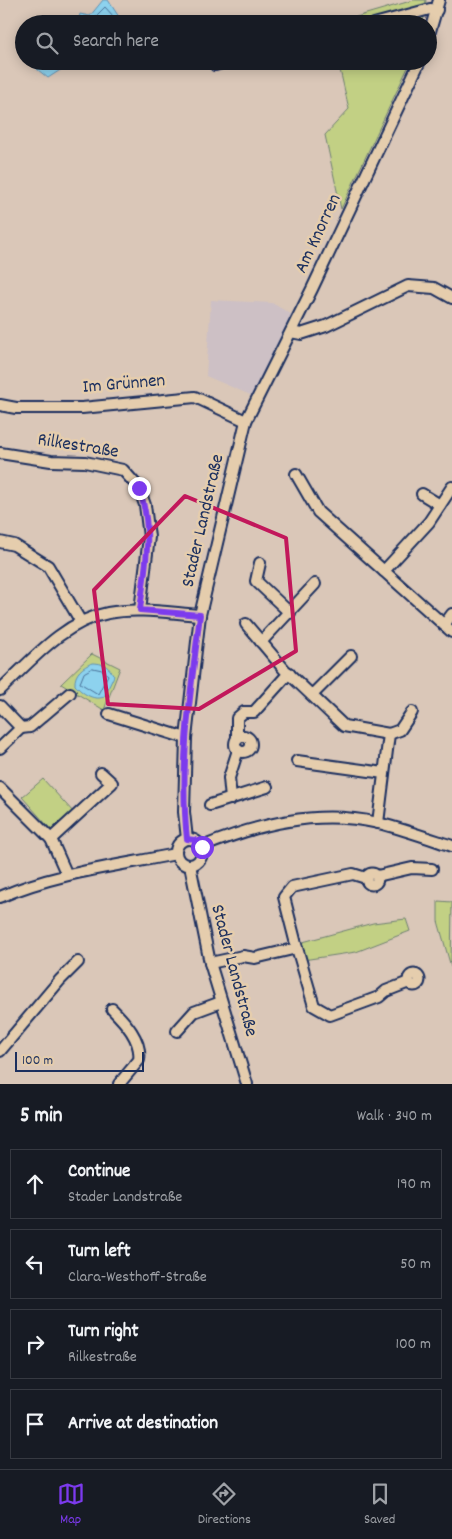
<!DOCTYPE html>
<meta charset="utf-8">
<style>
body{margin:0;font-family:Dekko,sans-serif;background:#20242c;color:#f1f3f6}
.scale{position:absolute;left:15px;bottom:12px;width:129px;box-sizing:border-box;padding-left:5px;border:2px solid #1b2f5e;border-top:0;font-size:14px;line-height:18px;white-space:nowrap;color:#1b2f5e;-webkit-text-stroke:4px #e5cdad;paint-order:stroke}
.stop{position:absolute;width:15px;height:15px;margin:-11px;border:4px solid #7c3aed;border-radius:50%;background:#fff}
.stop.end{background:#7c3aed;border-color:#fff;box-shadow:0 1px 5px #0008}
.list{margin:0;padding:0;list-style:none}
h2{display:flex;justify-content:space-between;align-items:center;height:65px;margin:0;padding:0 20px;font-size:21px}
h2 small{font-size:16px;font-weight:400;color:#9ea1a6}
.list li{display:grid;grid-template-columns:32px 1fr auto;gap:15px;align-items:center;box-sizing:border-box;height:70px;margin:0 10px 10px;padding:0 10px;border:1px solid #363941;border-radius:0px}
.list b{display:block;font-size:19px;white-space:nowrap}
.list p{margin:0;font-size:16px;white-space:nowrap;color:#9ea1a6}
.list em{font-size:16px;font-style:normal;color:#9ea1a6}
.icon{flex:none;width:28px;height:28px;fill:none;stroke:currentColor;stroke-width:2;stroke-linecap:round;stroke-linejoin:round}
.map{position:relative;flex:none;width:452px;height:1084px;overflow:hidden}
.search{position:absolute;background:#171b24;box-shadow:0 2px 12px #0003;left:15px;right:15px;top:15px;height:55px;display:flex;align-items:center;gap:12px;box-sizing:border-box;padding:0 18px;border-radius:28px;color:#9ea1a6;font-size:19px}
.sheet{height:385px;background:#171b24}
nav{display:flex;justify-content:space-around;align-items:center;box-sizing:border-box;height:70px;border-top:1px solid #363941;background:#171b24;font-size:14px;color:#9ea1a6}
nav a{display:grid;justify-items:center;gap:2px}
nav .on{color:#7c3aed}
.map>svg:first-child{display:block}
</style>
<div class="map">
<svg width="452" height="1084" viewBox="0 0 452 1084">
<rect width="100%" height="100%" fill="#dac7b8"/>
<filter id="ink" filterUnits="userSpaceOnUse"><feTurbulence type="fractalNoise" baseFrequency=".02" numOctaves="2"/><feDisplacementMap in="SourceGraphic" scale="10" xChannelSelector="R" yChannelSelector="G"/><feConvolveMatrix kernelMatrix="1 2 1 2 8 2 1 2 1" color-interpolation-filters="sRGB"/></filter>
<g filter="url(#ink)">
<polygon fill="#cdc0c5" points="211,300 272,303 296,317 255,397 206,376"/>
<g fill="#c2d084" stroke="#6e8071">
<polygon points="414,0 426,0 423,24 332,24"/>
<polygon points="338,61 411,61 341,209 325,135 349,109"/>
<polygon points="92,654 120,668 104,710 61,684"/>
<polygon points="43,779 75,814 54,833 22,797"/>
<polygon points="438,901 452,902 451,967 438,921"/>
<polygon points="406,919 410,931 356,952 303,960 299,943 373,923"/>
</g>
<g fill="#8dd2ee" stroke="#5f91b4">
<polygon points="103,0 108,0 119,17 117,24 78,24 80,14 90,16"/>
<polygon points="37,61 89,61 65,67 48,78 32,65"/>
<path d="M92,663C103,663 109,666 114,676L104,697C93,701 82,693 75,685C74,673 83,667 92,663Z"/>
</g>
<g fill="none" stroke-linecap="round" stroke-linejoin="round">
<g stroke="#497098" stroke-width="1">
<polyline points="83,24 85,20 93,19 105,7 114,17 113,24"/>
<polygon points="93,668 102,670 108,675 98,694 80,683 84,673"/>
</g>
<g stroke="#1b2f5e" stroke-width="14">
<g id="minor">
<polyline points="374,24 430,9 437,10"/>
<polyline points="428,38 439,0"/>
<polyline points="215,65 228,61"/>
<polyline points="291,332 301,334 326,326 408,286 434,288 452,298"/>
<polyline points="0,405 16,408 82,408 195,397 246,421"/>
<polyline points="0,453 51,461 85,462 123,470 139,488 145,505 149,537 140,610"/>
<polyline points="296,474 318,512 452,632"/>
<polyline points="422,494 440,505"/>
<polyline points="0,542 14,545 48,566 81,622"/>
<polyline points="260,563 256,581 290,613"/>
<polyline points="384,571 429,522 452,487"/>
<polyline points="246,624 284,669 344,726 389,734 378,823"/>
<polyline points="444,625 452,614"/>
<polyline points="261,642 315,584"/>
<path d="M0,690C31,661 64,621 108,613C138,607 170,613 200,615"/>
<polyline points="312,695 351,656"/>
<polyline points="0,706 21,728 0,748"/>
<polyline points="109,714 186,738"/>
<polyline points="21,728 30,727 70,693"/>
<polyline points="389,734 400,730 412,712"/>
<circle cx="243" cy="744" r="8"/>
<polyline points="237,739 237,718 244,712 254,712 289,673"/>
<polyline points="297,761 384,773"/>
<polyline points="0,788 51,839 67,875"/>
<polyline points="231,799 229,778 238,750"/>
<polyline points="210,805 267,787"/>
<circle cx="189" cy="852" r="13"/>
<polyline points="51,839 112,783 101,773"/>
<polyline points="187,839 184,812 186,738 200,615 246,421 312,289 420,61"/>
<path d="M202,847C258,824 317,809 378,823C403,829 428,838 452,846"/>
<polyline points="190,865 210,963 247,1084"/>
<circle cx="372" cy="879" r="5.5"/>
<polyline points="377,876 412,868 432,869"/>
<path d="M0,897C55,873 117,866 176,854"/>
<polyline points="297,948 314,1006 330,1015 379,997 386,991 409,982"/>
<polyline points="210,963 243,956 255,958 297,948 284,897 292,887 353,874 366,878"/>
<circle cx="414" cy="980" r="5.5"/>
<path d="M112,1009C125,1022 142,1040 139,1060L119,1084"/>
<polyline points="177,1031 194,1012 221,1002"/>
<polyline points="0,1051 60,980 78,962"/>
</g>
</g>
<use href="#minor" stroke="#e5cdad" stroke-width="10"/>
</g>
</g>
<g fill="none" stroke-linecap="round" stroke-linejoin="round" filter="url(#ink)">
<path stroke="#7c3aed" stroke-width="6" d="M139,488C154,532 145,566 140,610L200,615C191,689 179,764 187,839L195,840L202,847"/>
</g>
<path fill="none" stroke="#c2185b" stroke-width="4" stroke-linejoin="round" d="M185,496L286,538L296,651L199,709L108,704L94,590Z"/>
<g text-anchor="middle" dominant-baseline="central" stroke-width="5" stroke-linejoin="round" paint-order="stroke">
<g font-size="19" fill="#1b2f5e" stroke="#e5cdad">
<text transform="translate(319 234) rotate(-65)">Am Knorren</text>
<text transform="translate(124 385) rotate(-5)">Im Grünnen</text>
<text transform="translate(78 447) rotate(9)">Rilkestraße</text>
<text transform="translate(204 521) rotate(-77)">Stader Landstraße</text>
<text transform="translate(233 971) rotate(75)">Stader Landstraße</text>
</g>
</g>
</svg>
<div class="scale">100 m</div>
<div class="stop" style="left:202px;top:847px"></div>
<div class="stop end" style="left:139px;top:488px"></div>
<div class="search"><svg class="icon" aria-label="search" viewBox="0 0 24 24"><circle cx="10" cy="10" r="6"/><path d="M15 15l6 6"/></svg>Search here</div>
</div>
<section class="sheet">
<h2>5 min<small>Walk · 340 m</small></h2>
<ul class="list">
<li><svg class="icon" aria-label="ahead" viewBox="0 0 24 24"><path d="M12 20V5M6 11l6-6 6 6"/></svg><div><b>Continue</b><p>Stader Landstraße</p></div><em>190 m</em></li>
<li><svg class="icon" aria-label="left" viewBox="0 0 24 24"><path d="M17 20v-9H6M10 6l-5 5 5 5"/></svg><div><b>Turn left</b><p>Clara-Westhoff-Straße</p></div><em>50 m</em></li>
<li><svg class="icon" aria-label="right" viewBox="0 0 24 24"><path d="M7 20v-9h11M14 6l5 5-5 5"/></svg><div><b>Turn right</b><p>Rilkestraße</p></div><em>100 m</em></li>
<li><svg class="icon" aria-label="arrive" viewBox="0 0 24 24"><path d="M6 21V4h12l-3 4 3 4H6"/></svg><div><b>Arrive at destination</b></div></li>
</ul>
</section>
<nav>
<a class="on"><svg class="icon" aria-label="map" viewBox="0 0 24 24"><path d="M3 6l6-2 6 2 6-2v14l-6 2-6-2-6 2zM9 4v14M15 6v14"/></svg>Map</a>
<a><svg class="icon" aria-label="directions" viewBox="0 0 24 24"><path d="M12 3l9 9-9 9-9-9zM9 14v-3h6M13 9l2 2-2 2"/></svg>Directions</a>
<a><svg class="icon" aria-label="saved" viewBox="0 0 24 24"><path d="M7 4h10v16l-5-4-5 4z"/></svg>Saved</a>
</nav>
